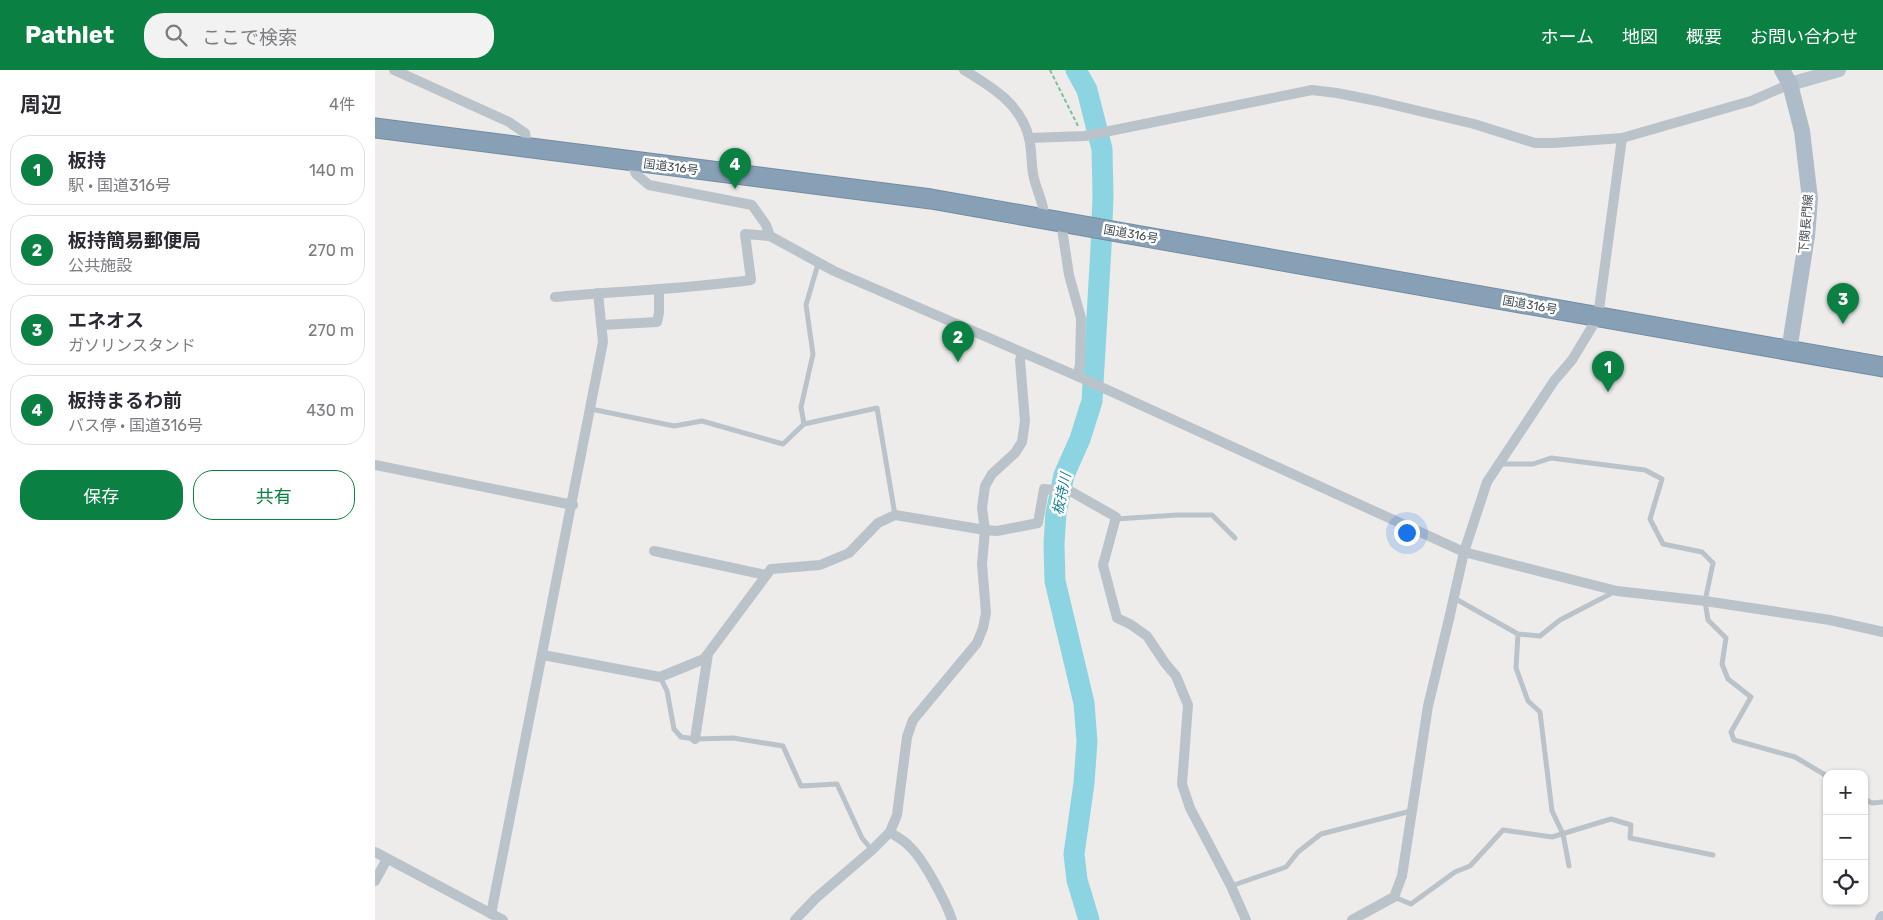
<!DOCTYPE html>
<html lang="ja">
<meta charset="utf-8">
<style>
body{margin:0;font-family:Rubik,"Noto Sans JP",sans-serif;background:#f2f2f3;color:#2b2b33}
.controls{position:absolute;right:15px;bottom:15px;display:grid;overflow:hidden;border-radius:10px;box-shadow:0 1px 4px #0004}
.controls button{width:45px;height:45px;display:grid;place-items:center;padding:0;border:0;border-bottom:1px solid #e1e1e2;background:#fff;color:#2b2b33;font:25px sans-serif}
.you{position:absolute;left:1031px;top:462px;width:18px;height:18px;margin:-12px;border:4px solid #fff;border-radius:50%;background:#1a73e8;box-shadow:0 0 0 8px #1a73e833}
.badge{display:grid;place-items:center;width:32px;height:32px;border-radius:50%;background:#0b8043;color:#fff;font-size:16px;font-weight:700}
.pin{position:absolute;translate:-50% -41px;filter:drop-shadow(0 1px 2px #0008)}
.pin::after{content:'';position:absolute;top:26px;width:18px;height:15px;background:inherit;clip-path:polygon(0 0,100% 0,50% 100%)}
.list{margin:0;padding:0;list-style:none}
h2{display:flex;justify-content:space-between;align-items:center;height:65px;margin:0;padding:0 20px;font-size:21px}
h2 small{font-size:16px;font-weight:400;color:#7c7c81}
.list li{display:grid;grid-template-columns:32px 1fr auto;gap:15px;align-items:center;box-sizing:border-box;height:70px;margin:0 10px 10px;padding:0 10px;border:1px solid #e1e1e2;border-radius:20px}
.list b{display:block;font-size:19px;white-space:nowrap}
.list p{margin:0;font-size:16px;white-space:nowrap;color:#7c7c81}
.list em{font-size:16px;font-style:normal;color:#7c7c81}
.actions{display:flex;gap:10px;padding:15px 20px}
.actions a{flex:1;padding:11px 0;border:1px solid #0b8043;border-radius:20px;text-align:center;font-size:18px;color:#0b8043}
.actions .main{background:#0b8043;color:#fff}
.icon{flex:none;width:28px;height:28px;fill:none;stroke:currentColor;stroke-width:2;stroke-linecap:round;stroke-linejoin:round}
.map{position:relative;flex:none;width:1508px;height:850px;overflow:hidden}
header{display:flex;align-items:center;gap:30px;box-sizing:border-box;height:70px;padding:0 25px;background:#0b8043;color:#fff}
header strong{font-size:24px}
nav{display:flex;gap:28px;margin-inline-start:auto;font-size:18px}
.search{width:350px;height:45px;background:#f2f2f3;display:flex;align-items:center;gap:12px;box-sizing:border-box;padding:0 18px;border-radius:20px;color:#7c7c81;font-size:19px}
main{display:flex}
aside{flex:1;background:#fff}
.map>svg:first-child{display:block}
</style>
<header>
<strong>Pathlet</strong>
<div class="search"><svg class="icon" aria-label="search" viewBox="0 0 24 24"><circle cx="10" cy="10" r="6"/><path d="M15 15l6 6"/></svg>ここで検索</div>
<nav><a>ホーム</a><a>地図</a><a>概要</a><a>お問い合わせ</a></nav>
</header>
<main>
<aside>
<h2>周辺<small>4件</small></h2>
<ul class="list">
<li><span class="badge">1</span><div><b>板持</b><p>駅 · 国道316号</p></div><em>140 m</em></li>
<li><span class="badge">2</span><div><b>板持簡易郵便局</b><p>公共施設</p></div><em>270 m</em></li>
<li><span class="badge">3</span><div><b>エネオス</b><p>ガソリンスタンド</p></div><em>270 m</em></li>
<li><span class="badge">4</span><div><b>板持まるわ前</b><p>バス停 · 国道316号</p></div><em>430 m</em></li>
</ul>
<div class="actions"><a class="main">保存</a><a>共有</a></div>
</aside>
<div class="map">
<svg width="1508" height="850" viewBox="0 0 1508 850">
<rect width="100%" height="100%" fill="#eeebeb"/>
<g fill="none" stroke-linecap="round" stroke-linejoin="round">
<polyline stroke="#8dd4e2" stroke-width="21" points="701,0 712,20 727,79 728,126 726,178 717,331 705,369 689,405 681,443 679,474 680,511 709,633 712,671 709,713 699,784 702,810 714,850"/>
<g stroke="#728ba2" stroke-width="21">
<polyline id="highway" points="0,58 556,129 1508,297"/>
</g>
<polyline stroke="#78c39b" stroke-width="2" stroke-dasharray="4 2.5" stroke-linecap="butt" points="675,0 703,56"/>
<g stroke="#bac3ca" stroke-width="5">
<polyline points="216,339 299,356 327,351 408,374 429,354 502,338 520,445"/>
<polyline points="429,354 426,337 438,284 431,235 443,194"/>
<polyline points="1124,394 1158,394 1176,388 1270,400 1287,409 1275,449 1288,474 1327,482 1338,493 1330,531 1333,550 1351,568 1347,594 1353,609 1376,627 1356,662 1359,670 1420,687 1452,706"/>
<polyline points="741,449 802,445 837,445 860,468"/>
<polyline points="1079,528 1143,564 1165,566 1185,550 1239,522"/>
<polyline points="1143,564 1141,598 1153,631 1165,642 1177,741 1188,764 1194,796"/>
<polyline points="285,607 292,621 299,659 306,667 320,669 358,668 408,676 426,716 462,714 487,768 497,780"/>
<polyline points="1489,729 1497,733 1508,732"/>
<polyline points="856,816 911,797 923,782 946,764 1036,741"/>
<polyline points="1019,827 1036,834 1080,802 1095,796 1128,760 1177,767 1236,749 1256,755 1255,768 1338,785"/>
</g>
<g stroke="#bac3ca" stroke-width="10">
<polyline points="19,0 134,52 150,63 152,78"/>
<path d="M589,0C617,17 646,34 654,68C657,80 656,92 658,103C660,119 670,133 669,148"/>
<polyline points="654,68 710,66 937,20 962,23 1002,31 1099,54 1160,73 1178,73 1247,68 1376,31 1415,14"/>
<polyline points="255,91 261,104 274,115 377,135 391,155 395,166 459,201 702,306 1089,482 1242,521 1330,531 1455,550 1508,562"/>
<polyline points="686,152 694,205 706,248 705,295 702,306"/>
<path d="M180,227C245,221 311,219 376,210L370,164L395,166"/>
<polyline points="227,255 282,252 284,243 284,219"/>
<polyline points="0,395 198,435"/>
<polyline points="279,481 391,505"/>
<polyline points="168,585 285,607 329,589 396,499 445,495 474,483 503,453 520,445 610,460 622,461 663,453 669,419 697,422 741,447 728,495 742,548 755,554 772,566 790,593 801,606 813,635 807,714 815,738 856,816 871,850"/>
<polyline points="320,669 333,584"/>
<path d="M515,762C521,767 529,770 534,776C548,788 571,832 577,850"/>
<polyline points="0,782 128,850"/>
<polyline points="0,811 12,789"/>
<polyline points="116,844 228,272 223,223"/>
<polyline points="420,850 441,828 497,780 515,762 522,745 532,667 538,650 602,573 608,558 611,543 607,494 610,460 607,438 610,416 617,404 640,383 647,372 650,351 645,290 647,283"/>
<polyline points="977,850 1019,827 1027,806 1053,636 1074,549 1089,482 1112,412 1179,311 1197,290 1223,247 1247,68"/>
</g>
<g stroke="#bac4ce" stroke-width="14">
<polyline points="1415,14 1464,0"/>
<polyline points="1507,850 1508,848"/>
</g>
<polyline stroke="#adbcc8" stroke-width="16" points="1407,0 1415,14 1427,61 1435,129 1432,166 1414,281"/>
<use href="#highway" stroke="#87a0b6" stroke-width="19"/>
</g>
<g text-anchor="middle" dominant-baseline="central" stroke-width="5" stroke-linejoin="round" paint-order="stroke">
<g font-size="12" fill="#454f56" stroke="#fff">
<text transform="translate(296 97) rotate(7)">国道316号</text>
<text transform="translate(1431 154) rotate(-85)">下関長門線</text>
<text transform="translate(756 164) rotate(10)">国道316号</text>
<text transform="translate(1155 235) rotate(10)">国道316号</text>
</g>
<g font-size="14" font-style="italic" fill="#198196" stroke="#fff">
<text transform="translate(687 424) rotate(-78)">板持川</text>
</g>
</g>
</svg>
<div class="controls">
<button>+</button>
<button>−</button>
<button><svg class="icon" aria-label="locate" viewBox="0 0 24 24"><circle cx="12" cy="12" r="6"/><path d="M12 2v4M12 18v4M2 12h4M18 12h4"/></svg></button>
</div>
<div class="you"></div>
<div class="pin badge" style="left:1233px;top:322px">1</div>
<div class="pin badge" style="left:583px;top:292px">2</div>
<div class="pin badge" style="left:1468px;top:254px">3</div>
<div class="pin badge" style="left:360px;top:119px">4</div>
</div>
</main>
